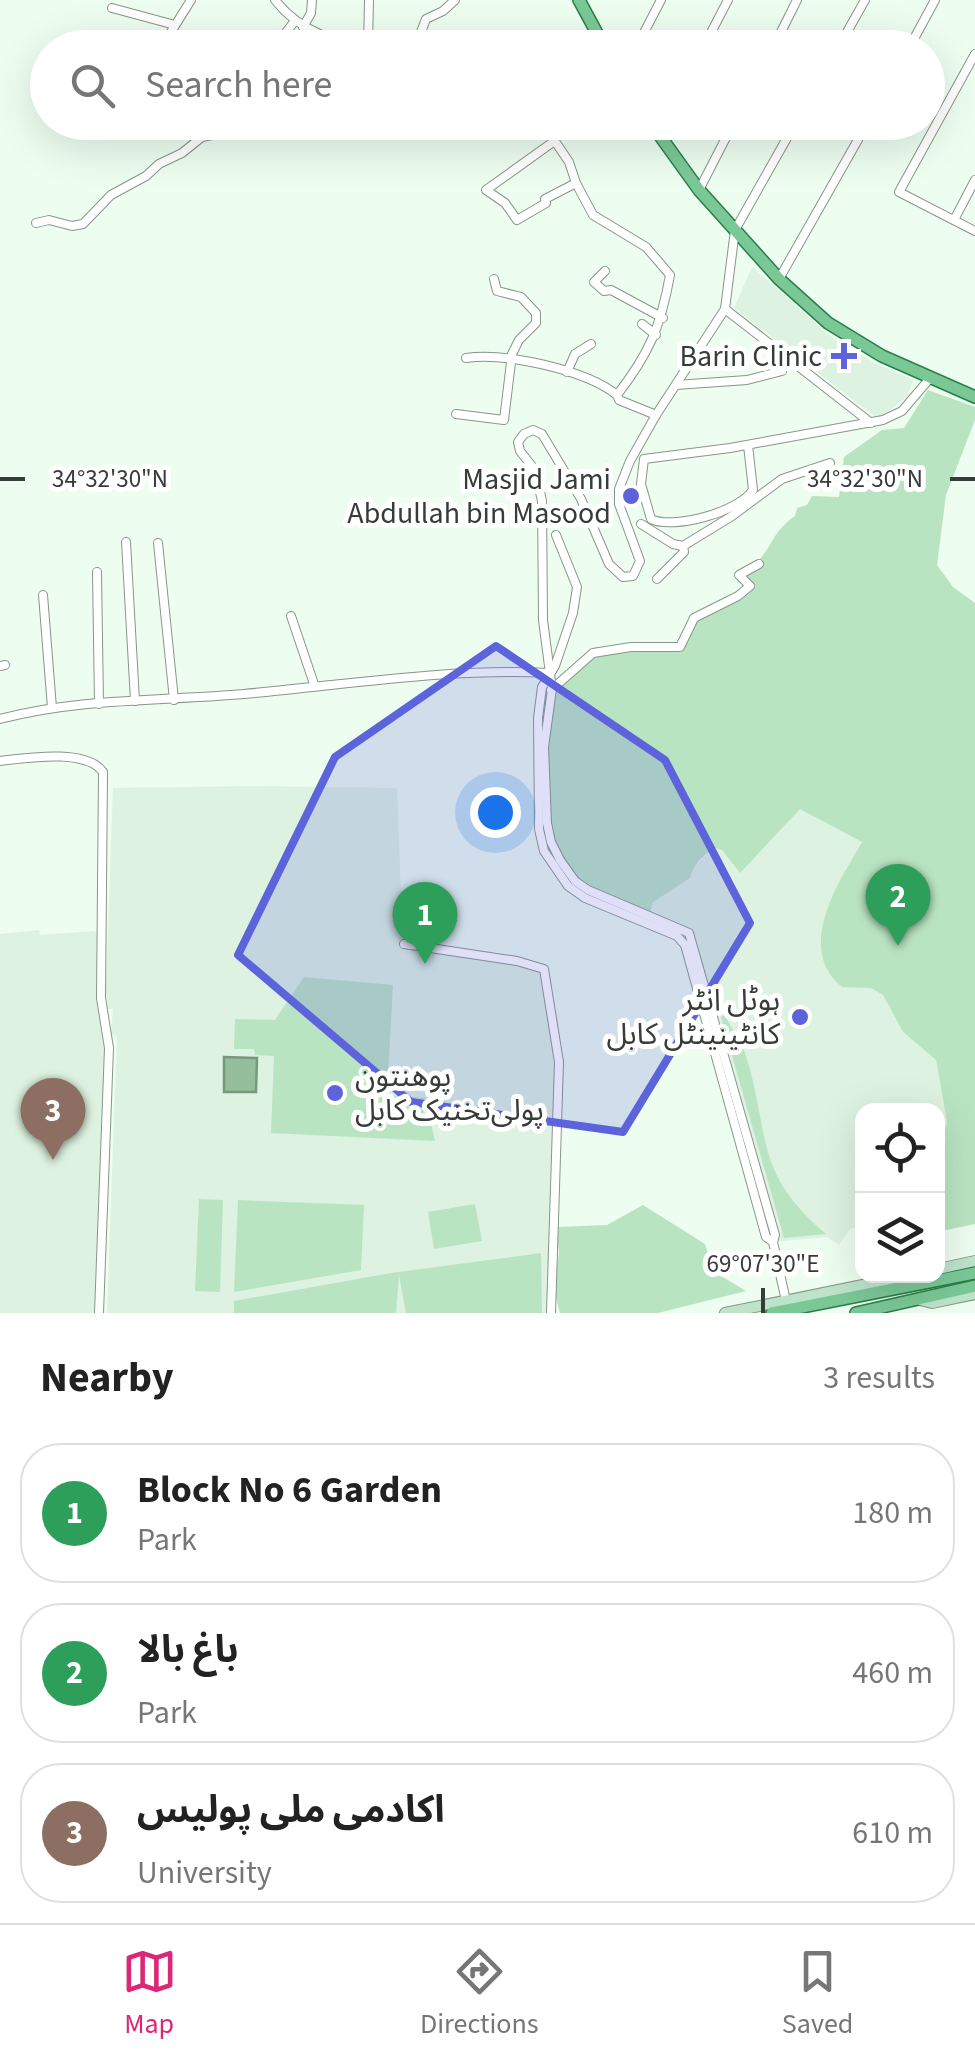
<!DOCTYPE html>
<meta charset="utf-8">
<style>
body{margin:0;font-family:"Source Sans 3","Noto Sans Arabic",sans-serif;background:#f2f2f2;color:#222}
.controls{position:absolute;right:30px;bottom:30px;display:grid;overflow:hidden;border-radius:20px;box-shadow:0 10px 40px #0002}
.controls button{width:90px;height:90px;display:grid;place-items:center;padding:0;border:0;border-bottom:2px solid #e0e0e0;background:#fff;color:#222;font:50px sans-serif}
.you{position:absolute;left:495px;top:812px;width:35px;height:35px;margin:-25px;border:8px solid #fff;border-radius:50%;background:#1a73e8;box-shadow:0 0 0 15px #1a73e833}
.badge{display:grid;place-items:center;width:65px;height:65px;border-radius:50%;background:#db2777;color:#fff;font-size:32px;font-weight:700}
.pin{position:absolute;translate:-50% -82px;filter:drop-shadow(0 2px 5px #0008)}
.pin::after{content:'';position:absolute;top:52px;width:35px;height:30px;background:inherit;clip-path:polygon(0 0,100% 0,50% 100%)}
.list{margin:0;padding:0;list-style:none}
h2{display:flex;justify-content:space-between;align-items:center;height:130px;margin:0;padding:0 40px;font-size:42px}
h2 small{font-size:32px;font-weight:400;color:#767676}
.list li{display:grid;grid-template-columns:65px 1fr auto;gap:30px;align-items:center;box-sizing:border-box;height:140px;margin:0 20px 20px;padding:0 20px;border:2px solid #e0e0e0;border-radius:40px}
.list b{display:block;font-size:38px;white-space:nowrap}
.list p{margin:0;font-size:32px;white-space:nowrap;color:#767676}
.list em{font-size:32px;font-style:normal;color:#767676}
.icon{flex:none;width:55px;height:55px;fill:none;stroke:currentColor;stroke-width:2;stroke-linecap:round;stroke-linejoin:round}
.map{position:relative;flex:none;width:975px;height:1313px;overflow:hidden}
.search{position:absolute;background:#fff;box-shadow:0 10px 40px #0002;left:30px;right:30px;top:30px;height:110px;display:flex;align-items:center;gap:25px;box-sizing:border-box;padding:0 35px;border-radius:55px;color:#767676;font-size:38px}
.sheet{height:610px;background:#fff}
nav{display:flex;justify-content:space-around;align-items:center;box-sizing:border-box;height:140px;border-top:2px solid #e0e0e0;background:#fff;font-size:28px;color:#767676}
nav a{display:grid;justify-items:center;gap:5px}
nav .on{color:#db2777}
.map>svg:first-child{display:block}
</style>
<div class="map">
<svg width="975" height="1313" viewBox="0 0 975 1313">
<rect width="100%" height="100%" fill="#edfdf0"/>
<g fill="#ddf2e0">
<polygon points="752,267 835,340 875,363 913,380 907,397 878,419 734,308"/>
<polygon points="253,786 397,788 403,946 536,966 542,970 556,1047 549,1313 107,1313 117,1037 111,1034 113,1009 107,1009 106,988 113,788"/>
<polygon points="800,808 862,842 846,869 871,988 883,995 903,1032 936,1060 947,1122 938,1153 938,1110 862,1110 862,1226 850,1229 839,1245 827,1237 773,1242 766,1237 685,945 650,924 652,903 690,878 692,870 709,852 715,848 722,850 740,872"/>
<polygon points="39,930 40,935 95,931 96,934 101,934 101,998 109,1038 99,1313 0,1313 0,934"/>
</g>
<g fill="#b9e4c1">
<path d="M928,390L975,407V420L946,495L937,565L953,587L975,603V1224L941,1231L938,1235V1153L947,1122L936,1060L903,1032L883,995L871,988L842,987C795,949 838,883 862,842L800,809L740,873L722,850L715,848C703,855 693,865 690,878L652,903L650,924L568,886L544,851L539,829L541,693C560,686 568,669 584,659C608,642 648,649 677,648L694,618L749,587L739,575C774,556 766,536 795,516L797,508L807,505L812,496L839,497L844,457L882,430L904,428Z"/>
<polygon points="304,977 393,985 387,1095 425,1098 435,1141 271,1133 274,1056 255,1055 254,1049 234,1049 235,1019 275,1020"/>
<path d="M725,1015C731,1029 742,1042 746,1056C771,1137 753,1172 826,1234L784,1238L721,1017Z"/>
<polygon points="199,1199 223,1200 220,1292 195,1291"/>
<polygon points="238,1200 364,1205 361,1270 234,1292"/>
<polygon points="475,1204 482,1241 434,1249 428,1212"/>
<polygon points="643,1205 705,1244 713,1271 746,1291 658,1313 560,1313 554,1290 559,1252 556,1227 607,1225"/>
<polygon points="541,1253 542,1313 406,1313 399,1275 396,1313 234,1313 234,1301 391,1273"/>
</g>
<polygon fill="#95bf9c" stroke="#78987e" stroke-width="2.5" points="224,1057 257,1058 256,1092 224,1092"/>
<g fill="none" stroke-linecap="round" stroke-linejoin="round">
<g stroke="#879689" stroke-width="10">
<g id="street">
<path d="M275,0C300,32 333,41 372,48"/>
<polyline points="112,8 175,25"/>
<polyline points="303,27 311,13 312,0"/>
<polyline points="368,47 369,0"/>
<polyline points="161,48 191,0"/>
<polyline points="274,48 294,22"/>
<polyline points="425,48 421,32 426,19 443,11 455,0"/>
<path d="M429,48C456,37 485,33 512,48"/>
<polyline points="636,48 661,0"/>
<polyline points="703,48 728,0"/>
<polyline points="773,48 797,0"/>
<polyline points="838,48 865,0"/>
<polyline points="909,48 935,0"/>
<polyline points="975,54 899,192 975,231"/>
<path d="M542,122L569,162L576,183L593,215L646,247L670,275C661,326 649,354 617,395L619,400L656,415"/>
<polyline points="553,142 486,190 505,203 517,220 546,203 545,199 576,183"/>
<polyline points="699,190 734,122"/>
<polyline points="954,220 975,180"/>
<polyline points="36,223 49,220 72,226 83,224 111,195 146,176 159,164 182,153 202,137 217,134 219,122"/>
<polyline points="605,271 594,282 604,291 611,290 663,318"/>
<polyline points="779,279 868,122"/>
<polyline points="725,309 871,423"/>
<polyline points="642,324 656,335"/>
<path d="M466,358C505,352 586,370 617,395"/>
<polyline points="567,372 575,354 591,344"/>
<polyline points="676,385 747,380 782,371"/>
<polyline points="456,414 504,420 512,354 519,340 536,323 536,313 521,297 497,291 494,279"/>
<path d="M748,445L753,490C739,512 673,530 651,519L641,484L644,459L730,448L883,420L902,411L931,377"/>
<polyline points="641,524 673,544 683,546 732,516 782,479 830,463"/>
<polyline points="556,535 577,587 573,613 555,666 542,687 538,718 539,829 544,851 568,886 585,898 677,936 685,945 766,1237 773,1242"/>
<polyline points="126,542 135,701"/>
<polyline points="158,543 174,700"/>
<polyline points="97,572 99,704"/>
<polyline points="657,579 684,552 683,546"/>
<polyline points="43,595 52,708"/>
<polyline points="291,616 314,684"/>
<polyline points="0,666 5,665"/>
<polyline points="551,690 593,653 631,647 680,647 694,618 738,596 750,586 739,575 759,564"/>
<path d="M0,719C79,698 163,701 244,694C346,685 446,668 549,673"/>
<path d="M0,761C26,758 86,748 103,772L101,998L109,1048L99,1313"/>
<polyline points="404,944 517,961 544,969 559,1062 551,1313"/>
<polyline points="786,1301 773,1242 775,1235 689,933 588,890 575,881 560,860 551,842 547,823 544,747 552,689 543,620 542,501 535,470 520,451 518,442 524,434 533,430 542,434 581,499 609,564 623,577 633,576 640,561 619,504 619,489 630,461 656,415 725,309 735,230 796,122"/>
</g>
</g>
<g stroke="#879689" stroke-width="12">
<g id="secondary">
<polyline points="938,1269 975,1261"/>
<polyline points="920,1300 932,1303 975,1294"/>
<polyline points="725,1313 907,1276"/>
</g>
</g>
<g stroke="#2a7f48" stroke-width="14">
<g id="primary">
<polyline points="579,0 605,48"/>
<polyline points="650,122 699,190 779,279 828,323 882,356 975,397"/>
<polyline points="772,1313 975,1273"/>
<polyline points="856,1313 975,1286"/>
</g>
</g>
<use href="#street" stroke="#fff" stroke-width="8"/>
<use href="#secondary" stroke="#bde3cb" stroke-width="10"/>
<use href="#primary" stroke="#7bc897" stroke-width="11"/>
</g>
<path fill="#5d64db" fill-opacity="0.2" stroke="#5d64db" stroke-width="8" stroke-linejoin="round" d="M496,646L665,760L750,923L623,1132L411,1102L238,955L335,757Z"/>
<path fill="none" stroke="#363c37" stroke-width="4" d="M0,479H25M950,479H975M763,1288V1313"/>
<g fill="#5d64db" stroke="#fff" stroke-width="4">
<path d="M839 341h10v10h10v10h-10v10h-10v-10h-10v-10h10z"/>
<circle cx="631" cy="496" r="10"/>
<circle cx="800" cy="1017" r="10"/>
<circle cx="335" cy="1093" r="10"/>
</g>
<g text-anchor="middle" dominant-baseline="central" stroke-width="10" stroke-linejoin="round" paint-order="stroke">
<g font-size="30" fill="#363c37" stroke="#fff" text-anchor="end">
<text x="822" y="356">Barin Clinic</text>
<text x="611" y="479">Masjid Jami<tspan x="611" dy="34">Abdullah bin Masood</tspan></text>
<text x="780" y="1000">ہوٹل انٹر<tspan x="780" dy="34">کانٹینینٹل کابل</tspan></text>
<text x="355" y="1076" text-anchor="start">پوهنتون<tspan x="355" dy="34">پولی‌تخنیک کابل</tspan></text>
</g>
</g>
<g font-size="25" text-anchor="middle" fill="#363c37" stroke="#fff" stroke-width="10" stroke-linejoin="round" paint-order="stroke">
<text x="110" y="487">34°32'30"N</text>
<text x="865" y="487">34°32'30"N</text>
<text x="763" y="1272">69°07'30"E</text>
</g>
</svg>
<div class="controls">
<button><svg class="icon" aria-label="locate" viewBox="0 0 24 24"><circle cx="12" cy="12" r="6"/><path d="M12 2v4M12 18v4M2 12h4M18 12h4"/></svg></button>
<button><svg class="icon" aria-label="layers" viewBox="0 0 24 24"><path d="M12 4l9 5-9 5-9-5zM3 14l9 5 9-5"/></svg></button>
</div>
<div class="you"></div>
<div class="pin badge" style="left:425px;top:964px;background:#2e9e5b">1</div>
<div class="pin badge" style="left:898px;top:946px;background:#2e9e5b">2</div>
<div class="pin badge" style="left:53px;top:1160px;background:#8d6e63">3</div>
<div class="search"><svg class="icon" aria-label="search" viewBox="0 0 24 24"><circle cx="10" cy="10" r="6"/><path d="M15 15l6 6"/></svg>Search here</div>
</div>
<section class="sheet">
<h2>Nearby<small>3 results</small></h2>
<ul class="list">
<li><span class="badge" style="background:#2e9e5b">1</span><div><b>Block No 6 Garden</b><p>Park</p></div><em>180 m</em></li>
<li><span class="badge" style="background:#2e9e5b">2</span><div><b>باغ بالا</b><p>Park</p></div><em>460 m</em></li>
<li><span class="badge" style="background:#8d6e63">3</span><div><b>اکادمی ملی پولیس</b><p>University</p></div><em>610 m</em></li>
</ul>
</section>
<nav>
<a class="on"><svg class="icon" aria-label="map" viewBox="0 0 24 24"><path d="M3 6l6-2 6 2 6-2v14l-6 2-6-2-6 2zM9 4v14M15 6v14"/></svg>Map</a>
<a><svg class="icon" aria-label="directions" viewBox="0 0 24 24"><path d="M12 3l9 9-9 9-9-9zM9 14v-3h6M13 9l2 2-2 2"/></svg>Directions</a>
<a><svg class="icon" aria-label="saved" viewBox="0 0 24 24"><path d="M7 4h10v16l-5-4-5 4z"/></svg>Saved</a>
</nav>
